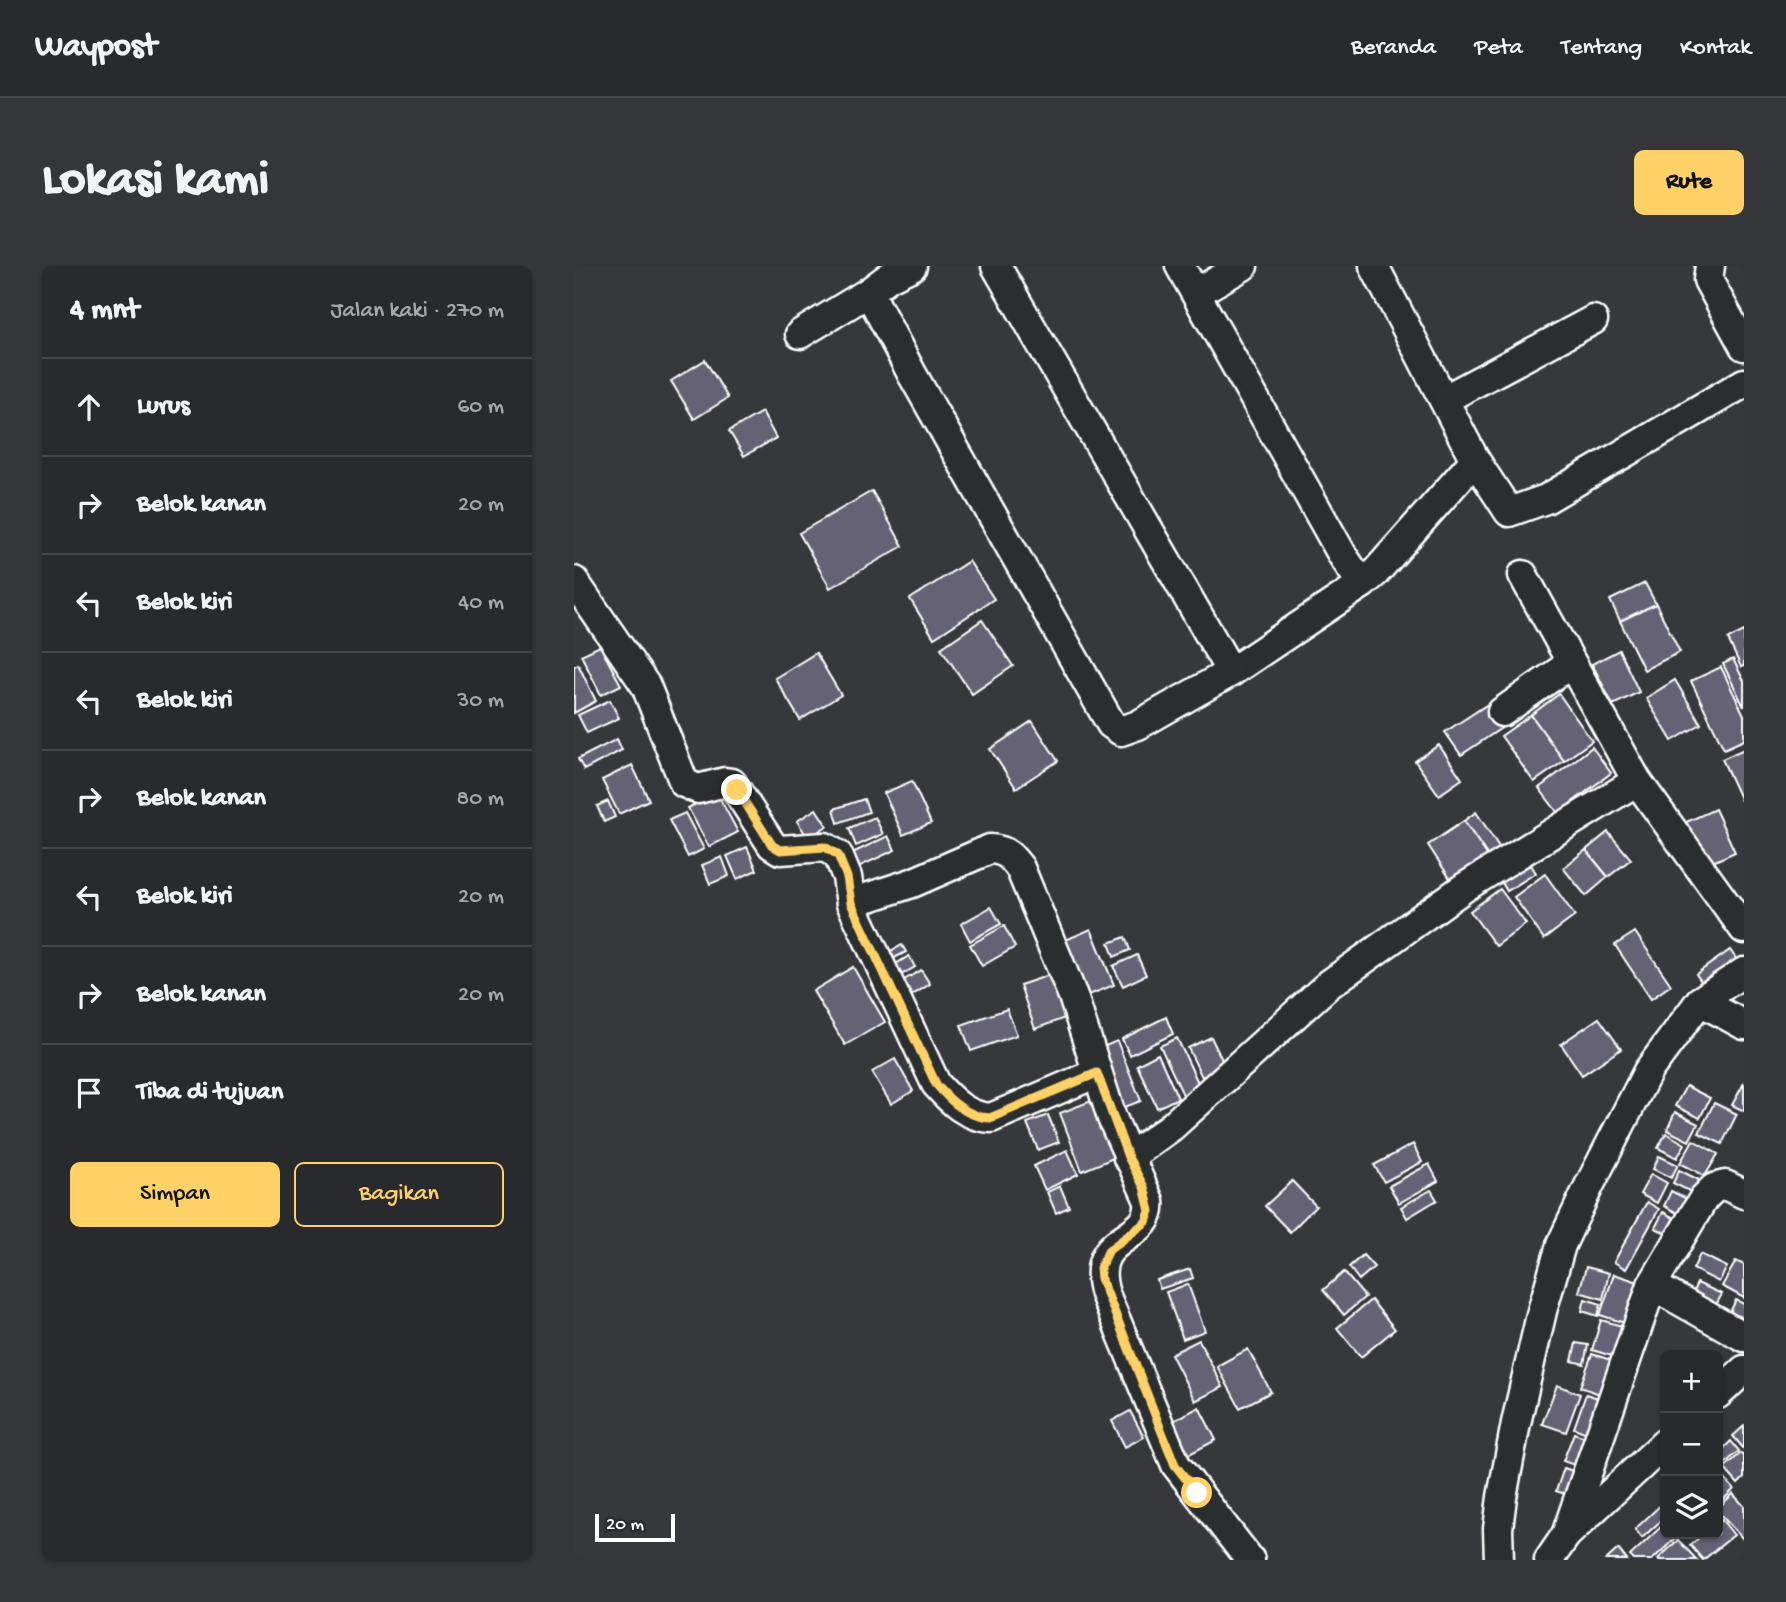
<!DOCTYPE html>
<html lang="id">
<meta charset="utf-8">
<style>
body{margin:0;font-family:"Gochi Hand",sans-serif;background:#343639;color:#f1f3f6}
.controls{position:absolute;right:21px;bottom:21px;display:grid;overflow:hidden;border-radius:10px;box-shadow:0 2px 5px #0004}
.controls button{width:63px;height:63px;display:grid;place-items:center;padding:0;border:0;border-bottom:2px solid #444649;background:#282a2d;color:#f1f3f6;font:35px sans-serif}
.scale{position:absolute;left:21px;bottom:18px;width:80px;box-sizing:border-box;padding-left:7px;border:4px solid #fff;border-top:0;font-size:19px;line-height:24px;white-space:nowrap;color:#fff;-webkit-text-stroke:5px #2a2d2e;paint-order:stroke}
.stop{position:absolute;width:21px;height:21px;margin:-16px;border:5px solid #ffd166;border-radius:50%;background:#fff}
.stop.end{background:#ffd166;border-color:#fff;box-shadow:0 2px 7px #0008}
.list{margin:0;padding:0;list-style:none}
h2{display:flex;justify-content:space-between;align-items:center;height:91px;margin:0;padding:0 28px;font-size:30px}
h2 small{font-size:23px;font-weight:400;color:#a5a7aa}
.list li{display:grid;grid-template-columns:46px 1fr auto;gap:21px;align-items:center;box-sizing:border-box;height:98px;padding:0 28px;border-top:2px solid #444649}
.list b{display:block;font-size:26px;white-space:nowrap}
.list em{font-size:23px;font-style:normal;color:#a5a7aa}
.actions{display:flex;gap:14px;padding:21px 28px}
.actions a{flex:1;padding:16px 0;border:2px solid #ffd166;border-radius:10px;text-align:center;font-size:24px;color:#ffd166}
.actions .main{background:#ffd166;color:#111}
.icon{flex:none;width:38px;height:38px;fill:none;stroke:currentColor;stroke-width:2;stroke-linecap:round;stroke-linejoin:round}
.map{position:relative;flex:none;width:1170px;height:1294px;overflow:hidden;border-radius:10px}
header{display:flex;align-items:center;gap:42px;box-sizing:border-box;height:98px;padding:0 35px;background:#282a2d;border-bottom:2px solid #444649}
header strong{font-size:33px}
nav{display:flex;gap:38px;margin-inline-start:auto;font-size:24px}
.intro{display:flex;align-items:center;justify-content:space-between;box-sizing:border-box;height:168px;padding:0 42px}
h1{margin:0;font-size:49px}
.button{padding:18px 32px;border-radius:10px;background:#ffd166;color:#111;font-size:24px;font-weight:700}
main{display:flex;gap:42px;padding:0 42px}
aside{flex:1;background:#282a2d;border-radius:10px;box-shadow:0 2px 5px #0004}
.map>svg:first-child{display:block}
</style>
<header>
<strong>Waypost</strong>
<nav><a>Beranda</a><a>Peta</a><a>Tentang</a><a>Kontak</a></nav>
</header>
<div class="intro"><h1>Lokasi kami</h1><a class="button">Rute</a></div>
<main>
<aside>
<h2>4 mnt<small>Jalan kaki · 270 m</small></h2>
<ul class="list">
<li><svg class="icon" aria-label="ahead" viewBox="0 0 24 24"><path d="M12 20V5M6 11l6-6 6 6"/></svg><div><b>Lurus</b></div><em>60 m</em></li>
<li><svg class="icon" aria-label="right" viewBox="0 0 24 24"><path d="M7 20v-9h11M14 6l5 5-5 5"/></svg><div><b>Belok kanan</b></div><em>20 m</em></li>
<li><svg class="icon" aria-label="left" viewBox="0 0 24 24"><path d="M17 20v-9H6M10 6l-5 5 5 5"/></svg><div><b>Belok kiri</b></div><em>40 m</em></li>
<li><svg class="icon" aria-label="left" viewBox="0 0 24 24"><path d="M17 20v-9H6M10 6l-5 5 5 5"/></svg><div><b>Belok kiri</b></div><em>30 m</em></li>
<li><svg class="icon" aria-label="right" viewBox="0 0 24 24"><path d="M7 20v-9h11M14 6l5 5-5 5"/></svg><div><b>Belok kanan</b></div><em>80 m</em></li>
<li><svg class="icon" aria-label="left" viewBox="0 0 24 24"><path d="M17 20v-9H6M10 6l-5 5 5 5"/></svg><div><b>Belok kiri</b></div><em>20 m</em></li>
<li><svg class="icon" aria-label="right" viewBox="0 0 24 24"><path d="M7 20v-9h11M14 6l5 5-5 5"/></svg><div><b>Belok kanan</b></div><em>20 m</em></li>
<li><svg class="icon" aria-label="arrive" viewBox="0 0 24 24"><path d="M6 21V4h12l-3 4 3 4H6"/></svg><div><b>Tiba di tujuan</b></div></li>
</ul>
<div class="actions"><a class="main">Simpan</a><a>Bagikan</a></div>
</aside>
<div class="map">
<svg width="1170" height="1294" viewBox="0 0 1170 1294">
<rect width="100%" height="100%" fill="#36383c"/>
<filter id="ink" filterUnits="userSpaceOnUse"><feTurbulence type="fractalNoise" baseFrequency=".0143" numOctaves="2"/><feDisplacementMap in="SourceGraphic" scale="14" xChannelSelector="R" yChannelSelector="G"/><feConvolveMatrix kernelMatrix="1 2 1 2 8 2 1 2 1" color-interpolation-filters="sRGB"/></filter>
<g filter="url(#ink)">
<g fill="#656274" stroke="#fff" stroke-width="2">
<polygon points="131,94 154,132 120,153 97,115"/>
<polygon points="188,146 202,172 170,190 155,165"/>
<polygon points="298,225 329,280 256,322 225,267"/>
<polygon points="395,295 420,333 360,372 336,333"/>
<polygon points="1071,317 1082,338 1046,355 1036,334"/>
<polygon points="1082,338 1106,386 1070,404 1046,355"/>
<polygon points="408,354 439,400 398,428 367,382"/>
<polygon points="1170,365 1170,400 1167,401 1154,373"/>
<polygon points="26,380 47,419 27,429 7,389"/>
<polygon points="1045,384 1065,426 1039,439 1018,398"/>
<polygon points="242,387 267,429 226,454 201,412"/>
<polygon points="1159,393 1170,415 1170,441 1149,398"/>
<polygon points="4,398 22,435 0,447 0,400"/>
<polygon points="1147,401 1170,449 1170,474 1150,483 1117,415"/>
<polygon points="1101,414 1127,458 1098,475 1072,432"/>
<polygon points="985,428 1018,475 990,495 957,449"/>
<polygon points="36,434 45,452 13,467 4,449"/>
<polygon points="914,438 929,461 887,489 871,466"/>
<polygon points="957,449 990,495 960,516 927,470"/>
<polygon points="458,455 484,495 442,522 416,483"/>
<polygon points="43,473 48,484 10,504 4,493"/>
<polygon points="865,479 888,513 865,529 841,495"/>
<polygon points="1018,481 1037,507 984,547 965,522"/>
<polygon points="1170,483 1170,541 1148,493"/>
<polygon points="58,499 75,534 45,548 28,514"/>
<polygon points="338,515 357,557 329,569 310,527"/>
<polygon points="143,527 164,566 135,581 114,542"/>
<polygon points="290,533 295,546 264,557 260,543"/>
<polygon points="34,535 41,551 30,556 23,540"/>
<polygon points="242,543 253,560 234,572 223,555"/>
<polygon points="1141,543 1161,586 1128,601 1108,558"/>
<polygon points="902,546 927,584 915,592 890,555"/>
<polygon points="111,547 130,583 114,591 95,554"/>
<polygon points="301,551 309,568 282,580 275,562"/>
<polygon points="890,555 915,592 879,617 854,579"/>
<polygon points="1034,566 1057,593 1034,611 1012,584"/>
<polygon points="314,570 321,584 280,603 274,589"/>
<polygon points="173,581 183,604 163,613 153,590"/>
<polygon points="1012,584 1034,611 1012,630 989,602"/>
<polygon points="148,591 155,610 136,618 128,599"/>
<polygon points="954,594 962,607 933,625 925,612"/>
<polygon points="971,608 1001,650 970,673 940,631"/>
<polygon points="926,623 952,658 922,680 896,645"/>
<polygon points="417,641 427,658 396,675 387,658"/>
<polygon points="430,660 441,681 408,700 396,679"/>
<polygon points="517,663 540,719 510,731 487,676"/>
<polygon points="1061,666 1097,719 1077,733 1041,679"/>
<polygon points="551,671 556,684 540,691 535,677"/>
<polygon points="328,679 332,686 307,699 303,692"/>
<polygon points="1156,684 1163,694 1129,718 1122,708"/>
<polygon points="563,689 572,709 549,720 539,700"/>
<polygon points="335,690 341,701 318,714 312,704"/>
<polygon points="279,701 311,756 271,779 239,725"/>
<polygon points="347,704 356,718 329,735 320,720"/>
<polygon points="476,709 491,752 461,763 446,719"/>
<polygon points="433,743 443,769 397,785 387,759"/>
<polygon points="592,751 599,768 556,789 548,773"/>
<polygon points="1025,752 1047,783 1008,809 987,778"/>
<polygon points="637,771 651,800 628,811 614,782"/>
<polygon points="603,772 627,823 610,831 586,780"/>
<polygon points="543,775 567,835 548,842 524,783"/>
<polygon points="584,788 604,832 583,842 563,799"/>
<polygon points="321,793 339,825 317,838 298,806"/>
<polygon points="1170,817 1170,845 1158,839"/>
<polygon points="1112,820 1136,832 1126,852 1101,840"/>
<polygon points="525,832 547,889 508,905 486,847"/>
<polygon points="1140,837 1163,848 1148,878 1125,867"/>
<polygon points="1101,846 1124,858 1115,875 1093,864"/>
<polygon points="474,849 485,876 464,884 453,857"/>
<polygon points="1092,867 1111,878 1103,892 1084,882"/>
<polygon points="1119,874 1144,888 1131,910 1106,897"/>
<polygon points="839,878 848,896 810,916 800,899"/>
<polygon points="493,884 504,908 471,924 460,900"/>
<polygon points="1085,890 1104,899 1097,912 1079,903"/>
<polygon points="855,898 864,915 825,937 815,920"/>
<polygon points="1105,904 1125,914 1119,927 1099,917"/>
<polygon points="1077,908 1093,917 1083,937 1066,928"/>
<polygon points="718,915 742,940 716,966 691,940"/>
<polygon points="486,920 495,941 482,947 473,926"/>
<polygon points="857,924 863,934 833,952 827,941"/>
<polygon points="1097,925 1117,935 1109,950 1090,940"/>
<polygon points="1073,936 1085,943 1052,1003 1040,996"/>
<polygon points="1089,946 1100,952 1092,967 1081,962"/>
<polygon points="1126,988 1153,1001 1145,1016 1119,1003"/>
<polygon points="789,989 800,1001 785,1014 775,1001"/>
<polygon points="1162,995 1170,999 1170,1032 1148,1020"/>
<polygon points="1012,1001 1035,1007 1029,1033 1005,1026"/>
<polygon points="616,1003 619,1012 586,1023 583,1014"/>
<polygon points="770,1006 791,1031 770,1049 749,1024"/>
<polygon points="1040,1008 1067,1017 1054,1058 1026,1049"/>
<polygon points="1123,1017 1148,1028 1142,1039 1118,1028"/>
<polygon points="614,1018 631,1065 609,1073 592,1026"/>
<polygon points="1011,1033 1027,1038 1024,1050 1008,1045"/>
<polygon points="797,1034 821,1063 787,1091 763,1062"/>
<polygon points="1162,1034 1170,1038 1170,1056 1155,1048"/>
<polygon points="1027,1054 1048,1060 1038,1090 1018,1084"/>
<polygon points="625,1074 649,1121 621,1135 597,1088"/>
<polygon points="1002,1077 1014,1079 1010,1098 998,1095"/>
<polygon points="674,1083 697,1126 666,1142 643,1100"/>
<polygon points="1018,1088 1043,1096 1031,1130 1006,1121"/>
<polygon points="983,1119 1006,1128 992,1166 968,1158"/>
<polygon points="1012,1128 1030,1134 1018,1169 1000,1162"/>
<polygon points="625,1141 642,1174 608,1192 590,1160"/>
<polygon points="556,1145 570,1171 551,1181 538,1155"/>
<polygon points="1170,1160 1170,1183 1159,1170"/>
<polygon points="1000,1167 1017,1173 1006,1201 989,1195"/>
<polygon points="1157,1175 1165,1185 1144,1204 1144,1188"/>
<polygon points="1167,1187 1170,1190 1170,1212 1164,1218 1150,1202"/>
<polygon points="990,1202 1008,1208 1001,1231 982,1225"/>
<polygon points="1146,1208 1160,1223 1149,1234 1144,1229 1144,1210"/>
<polygon points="1159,1228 1170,1240 1170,1274 1144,1246 1144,1242"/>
<polygon points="1091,1235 1091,1251 1068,1272 1061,1263"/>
<polygon points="1148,1254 1160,1269 1129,1294 1116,1279 1130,1268 1144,1268 1144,1257"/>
<polygon points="1091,1257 1091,1268 1106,1268 1078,1294 1060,1294 1056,1290"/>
<polygon points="1104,1274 1123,1294 1085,1294 1084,1293"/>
<polygon points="1044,1283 1053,1294 1032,1294"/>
</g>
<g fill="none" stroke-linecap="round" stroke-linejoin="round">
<g stroke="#fff" stroke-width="33">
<g id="minor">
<polyline points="338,0 315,11 295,26 338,108 537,458 547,465 564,459 657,406 788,318"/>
<polyline points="422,0 657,406"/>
<polyline points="606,0 769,290 788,318 801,307 901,194"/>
<polyline points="800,0 901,194 935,246 972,233 1170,117"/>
<polyline points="1136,0 1134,14 1170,80"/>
<polyline points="622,27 669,0"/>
<polyline points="226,68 295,26"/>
<polyline points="871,133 1019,54"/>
<polyline points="949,309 1063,515 1170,663"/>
<path d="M0,315L72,420L110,517L124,523L151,516L158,517L198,579L206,584L251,581L264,589L273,611L277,637L338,617L416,583C432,584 437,590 446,602L499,730L538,852L575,935C580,978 512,964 531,1028L602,1199L676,1294"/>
<polyline points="928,446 996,398"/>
<path d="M277,637L362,818C377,835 393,851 417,852L523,807"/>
<polyline points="1126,735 1170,759"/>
<polyline points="554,892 597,861 754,719 891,621 1063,515"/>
<polyline points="1078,1019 1170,1071"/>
<polyline points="1144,1128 1170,1104"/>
<polyline points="992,1269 1078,1019 1130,932 1140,922 1151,919 1170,928"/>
<polyline points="925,1294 924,1263 928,1231 942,1157 968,1045 987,979 1015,920 1074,805 1126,735 1170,706"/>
<polyline points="975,1294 992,1269 1091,1177"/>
</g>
</g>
<use href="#minor" stroke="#2a2d2e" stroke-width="28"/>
</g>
</g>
<g fill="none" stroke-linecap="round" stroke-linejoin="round" filter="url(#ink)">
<path stroke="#ffd166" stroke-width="9" d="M163,524L198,579L206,584L251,581L264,589L273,611L277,637L362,818C376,835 393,851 416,852L523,807L554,891L570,921L576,945L572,956L535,984L526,1002L527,1012L601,1199L623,1227"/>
</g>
</svg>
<div class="controls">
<button>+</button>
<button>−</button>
<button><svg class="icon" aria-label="layers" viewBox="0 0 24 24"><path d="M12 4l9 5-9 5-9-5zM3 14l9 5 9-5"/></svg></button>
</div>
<div class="scale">20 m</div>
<div class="stop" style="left:623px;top:1227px"></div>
<div class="stop end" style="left:163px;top:524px"></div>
</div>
</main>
